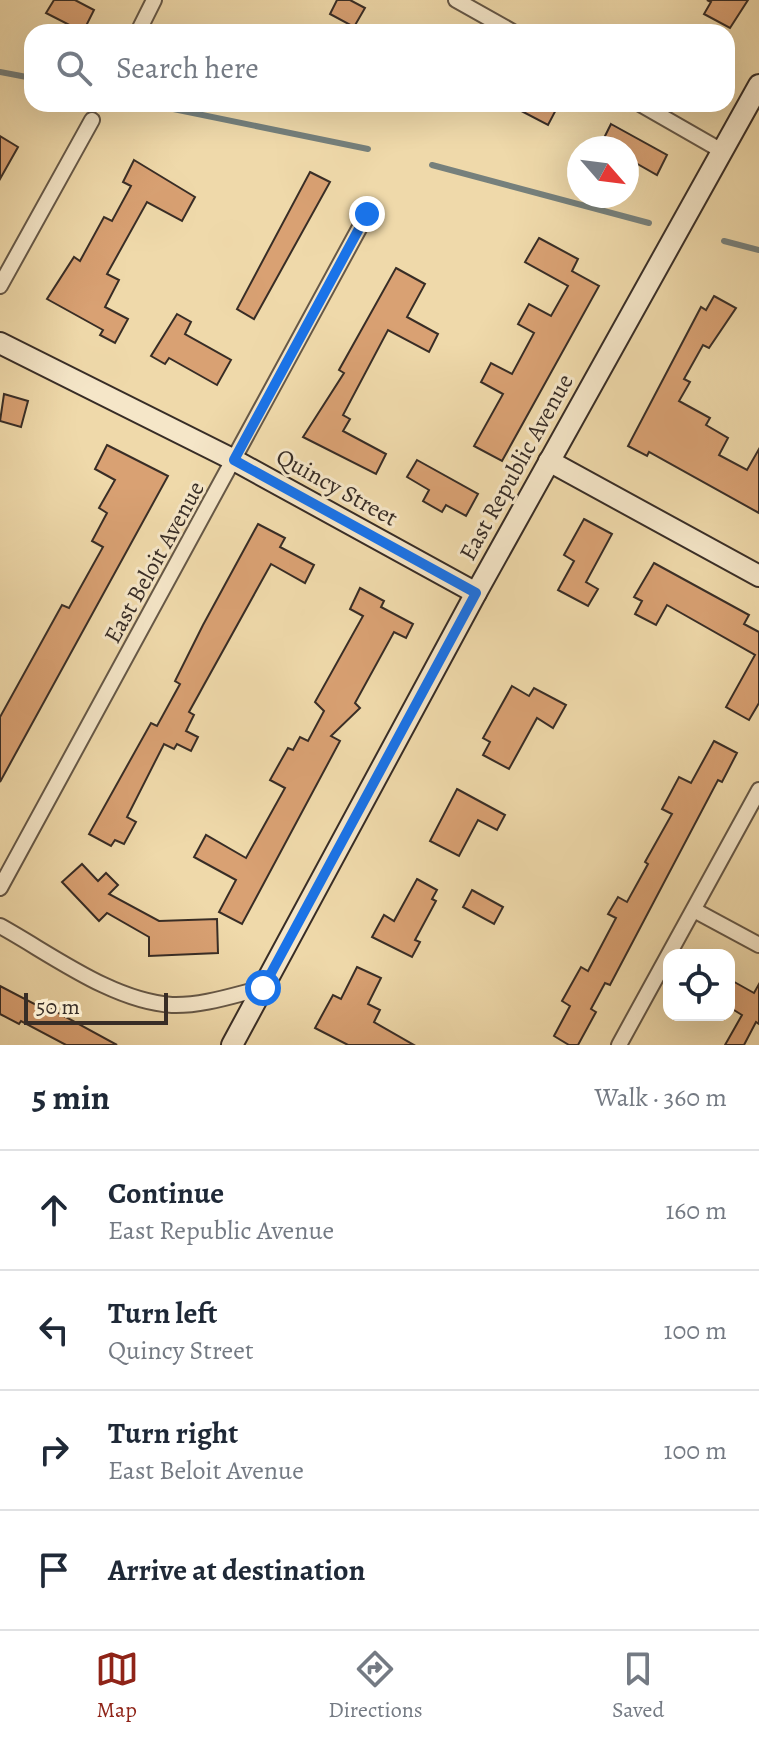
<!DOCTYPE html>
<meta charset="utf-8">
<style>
body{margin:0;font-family:Alegreya,serif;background:#f6f6f7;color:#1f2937}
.controls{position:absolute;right:24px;bottom:24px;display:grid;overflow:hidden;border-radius:16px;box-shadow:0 8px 32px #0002}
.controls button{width:72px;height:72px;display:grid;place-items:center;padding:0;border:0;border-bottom:2px solid #e0e1e3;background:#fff;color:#1f2937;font:40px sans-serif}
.compass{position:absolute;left:567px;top:136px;width:72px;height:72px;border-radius:50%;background:#fff;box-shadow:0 8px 32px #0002;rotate:118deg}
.scale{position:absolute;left:24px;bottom:20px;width:144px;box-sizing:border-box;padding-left:8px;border:4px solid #382d26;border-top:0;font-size:22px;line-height:28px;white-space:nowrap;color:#382d26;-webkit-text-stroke:6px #f5e6c8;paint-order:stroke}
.stop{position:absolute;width:24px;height:24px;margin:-18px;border:6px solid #1a73e8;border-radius:50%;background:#fff}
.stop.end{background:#1a73e8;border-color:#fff;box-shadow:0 2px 8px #0008}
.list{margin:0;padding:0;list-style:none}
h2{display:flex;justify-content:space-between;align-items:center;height:104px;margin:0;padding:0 32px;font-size:34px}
h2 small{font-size:26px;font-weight:400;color:#747a83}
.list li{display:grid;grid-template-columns:52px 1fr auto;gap:24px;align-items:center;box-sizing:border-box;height:120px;padding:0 32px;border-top:2px solid #e0e1e3}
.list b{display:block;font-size:30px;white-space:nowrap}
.list p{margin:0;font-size:26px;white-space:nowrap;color:#747a83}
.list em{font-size:26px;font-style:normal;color:#747a83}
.icon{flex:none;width:44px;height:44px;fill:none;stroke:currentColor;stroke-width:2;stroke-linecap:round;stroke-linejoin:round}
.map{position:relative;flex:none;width:759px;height:1045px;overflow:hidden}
.search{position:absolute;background:#fff;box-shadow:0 8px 32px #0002;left:24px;right:24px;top:24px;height:88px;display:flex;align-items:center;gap:20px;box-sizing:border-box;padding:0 28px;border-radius:24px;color:#747a83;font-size:30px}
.sheet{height:584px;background:#fff}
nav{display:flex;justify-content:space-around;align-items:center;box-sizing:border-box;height:112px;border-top:2px solid #e0e1e3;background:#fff;font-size:22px;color:#747a83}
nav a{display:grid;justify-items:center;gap:4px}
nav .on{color:#8f2418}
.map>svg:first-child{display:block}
</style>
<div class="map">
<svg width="759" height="1045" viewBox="0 0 759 1045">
<rect width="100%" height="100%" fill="#efd9aa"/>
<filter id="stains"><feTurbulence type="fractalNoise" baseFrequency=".0025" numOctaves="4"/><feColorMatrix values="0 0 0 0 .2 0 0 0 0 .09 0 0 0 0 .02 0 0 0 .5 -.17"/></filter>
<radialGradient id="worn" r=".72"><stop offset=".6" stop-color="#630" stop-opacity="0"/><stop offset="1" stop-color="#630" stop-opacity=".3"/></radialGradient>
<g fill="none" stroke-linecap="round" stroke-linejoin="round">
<g stroke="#76807c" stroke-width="6">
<polyline points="0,72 32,78"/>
<polyline points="149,104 368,149"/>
<polyline points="432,165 649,223"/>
<polyline points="724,241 759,250"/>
</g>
</g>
<g fill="#d9a173" stroke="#382d26" stroke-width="2">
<polygon points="54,0 75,0 94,10 83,32 46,13"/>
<polygon points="337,0 350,0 365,8 354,27 330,14"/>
<polygon points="707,0 748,0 730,28 704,14 711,2"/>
<polygon points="508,104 559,104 548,125"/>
<polygon points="611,124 667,155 657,175 627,158 627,148 609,148 601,144"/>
<polygon points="0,136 18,147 0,179"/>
<polygon points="134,160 195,197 182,221 147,202 107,274 119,280 105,307 128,319 115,343 100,335 103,330 47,299 74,257 80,261 104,217 112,221 131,186 123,182"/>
<polygon points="310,172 330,182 254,319 237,309"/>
<polygon points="539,238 578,259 572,271 599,286 502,461 474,446 503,394 481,382 491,363 512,374 534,333 518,324 529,304 551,316 568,286 525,262"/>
<polygon points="396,268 425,284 407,317 438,334 429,352 388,330 343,415 350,419 343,431 386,454 376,474 303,437 344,373 339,370"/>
<polygon points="714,296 736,308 709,348 703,345 684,379 690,382 679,401 710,418 706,425 728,438 719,455 747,470 759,449 759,513 649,452 647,456 628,446 701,307 706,310"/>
<polygon points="177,314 191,322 185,334 231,360 217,385 169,358 165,364 151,356"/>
<polygon points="4,394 28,401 21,427 0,421"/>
<polygon points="107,445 168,476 0,782 0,717 62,605 69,608 103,547 92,541 107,513 99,508 115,480 95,469"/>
<polygon points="417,460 478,494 466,516 446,505 442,512 423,501 429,490 407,477"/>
<polygon points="584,519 612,534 586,582 598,589 588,606 558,590 574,561 564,555"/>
<polygon points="258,524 285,538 280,547 314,565 305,583 271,564 189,712 194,715 186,731 198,737 191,751 177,744 174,749 164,744 127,817 136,822 124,844 115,840 111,846 89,834 151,723 157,726 180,684 175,681 203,625"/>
<polygon points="654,563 749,615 744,624 759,632 759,703 749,720 726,707 755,655 667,605 656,625 635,614 642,601 634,597"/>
<polygon points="360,588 384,601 381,607 413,624 406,638 394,632 355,703 360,708 331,736 340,741 242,924 219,912 236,880 194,857 206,835 246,858 285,788 270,780 288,748 293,750 300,737 308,741 324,711 315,702 363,616 350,609"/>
<polygon points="512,686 529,696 534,688 566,705 553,728 537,718 509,769 483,755 490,742 483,738"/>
<polygon points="714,741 737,753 722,782 718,780 610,985 605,983 591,1009 596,1012 578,1045 569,1045 554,1036 570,1006 562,1001 581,967 588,971 616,918 608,914 618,897 627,902 648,864 645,862 672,814 662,809 679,777 691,783"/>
<polygon points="457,789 505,815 497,830 478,820 459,856 430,841"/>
<polygon points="82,864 98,881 106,873 118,885 109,894 159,921 217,919 218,953 149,956 149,937 107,913 99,921 62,882"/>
<polygon points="417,879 437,890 432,899 436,901 415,940 420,942 412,957 372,937 384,915 394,921"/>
<polygon points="472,890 503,907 494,924 463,907"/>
<polygon points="357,967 381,978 368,1004 380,1010 374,1022 414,1045 348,1045 315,1028 333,995 341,999"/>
<polygon points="729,979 754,993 759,984 759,1024 756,1022 744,1045 725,1045 742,1015 729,1007"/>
<polygon points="0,986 40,1007 42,1004 117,1045 66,1045 21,1021 19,1024 0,1014"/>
</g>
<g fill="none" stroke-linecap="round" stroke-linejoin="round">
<g stroke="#665847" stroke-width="18">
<g id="street">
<polyline points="456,0 513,32"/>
<polyline points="138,32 154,0"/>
<polyline points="640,104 722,151"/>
<polyline points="0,286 92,120"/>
<polyline points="0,888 367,214"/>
<polyline points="694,910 759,945"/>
<path d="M0,926C51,954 112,1001 172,1005C203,1006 234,995 263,988"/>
<polyline points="619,1045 759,790"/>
</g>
</g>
<g stroke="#382d26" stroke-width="24">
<g id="secondary">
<polyline points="0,343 234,460 476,593"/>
<polyline points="549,461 759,576"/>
<polyline points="232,1045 476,593 759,85"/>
</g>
</g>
<use href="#street" stroke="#f5e6c8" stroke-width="14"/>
<use href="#secondary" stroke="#f5e6c8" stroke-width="20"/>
</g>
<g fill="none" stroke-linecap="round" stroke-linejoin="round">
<polyline stroke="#1a73e8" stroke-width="10" points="263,988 476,593 234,460 367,214"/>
</g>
<g text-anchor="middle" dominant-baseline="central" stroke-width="6" stroke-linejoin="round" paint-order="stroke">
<g font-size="24" fill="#382d26" stroke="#f5e6c8">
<text transform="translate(516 467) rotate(-61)">East Republic Avenue</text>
<text transform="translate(337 487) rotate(29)">Quincy Street</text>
<text transform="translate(154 562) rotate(-61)">East Beloit Avenue</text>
</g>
</g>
<rect width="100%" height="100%" filter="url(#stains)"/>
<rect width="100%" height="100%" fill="url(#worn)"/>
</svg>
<div class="controls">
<button><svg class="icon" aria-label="locate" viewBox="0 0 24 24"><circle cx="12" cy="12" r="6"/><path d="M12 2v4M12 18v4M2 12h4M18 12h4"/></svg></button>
</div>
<svg class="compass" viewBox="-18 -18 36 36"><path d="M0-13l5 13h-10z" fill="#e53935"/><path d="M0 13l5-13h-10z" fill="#747a83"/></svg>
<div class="scale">50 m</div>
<div class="stop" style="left:263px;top:988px"></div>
<div class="stop end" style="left:367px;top:214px"></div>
<div class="search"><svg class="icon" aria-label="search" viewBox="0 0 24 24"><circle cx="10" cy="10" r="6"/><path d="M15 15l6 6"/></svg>Search here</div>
</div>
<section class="sheet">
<h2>5 min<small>Walk · 360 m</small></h2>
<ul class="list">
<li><svg class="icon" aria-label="ahead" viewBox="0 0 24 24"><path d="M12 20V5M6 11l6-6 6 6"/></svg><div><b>Continue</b><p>East Republic Avenue</p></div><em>160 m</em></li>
<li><svg class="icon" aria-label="left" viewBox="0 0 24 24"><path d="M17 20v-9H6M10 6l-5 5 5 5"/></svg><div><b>Turn left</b><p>Quincy Street</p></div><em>100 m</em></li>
<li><svg class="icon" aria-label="right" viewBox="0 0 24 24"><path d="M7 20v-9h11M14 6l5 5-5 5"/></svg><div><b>Turn right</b><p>East Beloit Avenue</p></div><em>100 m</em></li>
<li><svg class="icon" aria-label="arrive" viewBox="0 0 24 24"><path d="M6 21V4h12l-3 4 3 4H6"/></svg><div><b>Arrive at destination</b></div></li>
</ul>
</section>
<nav>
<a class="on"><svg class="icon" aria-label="map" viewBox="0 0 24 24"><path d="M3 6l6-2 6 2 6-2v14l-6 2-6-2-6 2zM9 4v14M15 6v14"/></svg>Map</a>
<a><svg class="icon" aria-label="directions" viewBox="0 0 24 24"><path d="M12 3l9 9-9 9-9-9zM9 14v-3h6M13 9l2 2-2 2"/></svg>Directions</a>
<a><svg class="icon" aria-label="saved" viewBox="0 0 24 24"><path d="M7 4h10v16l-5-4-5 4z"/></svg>Saved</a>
</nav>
